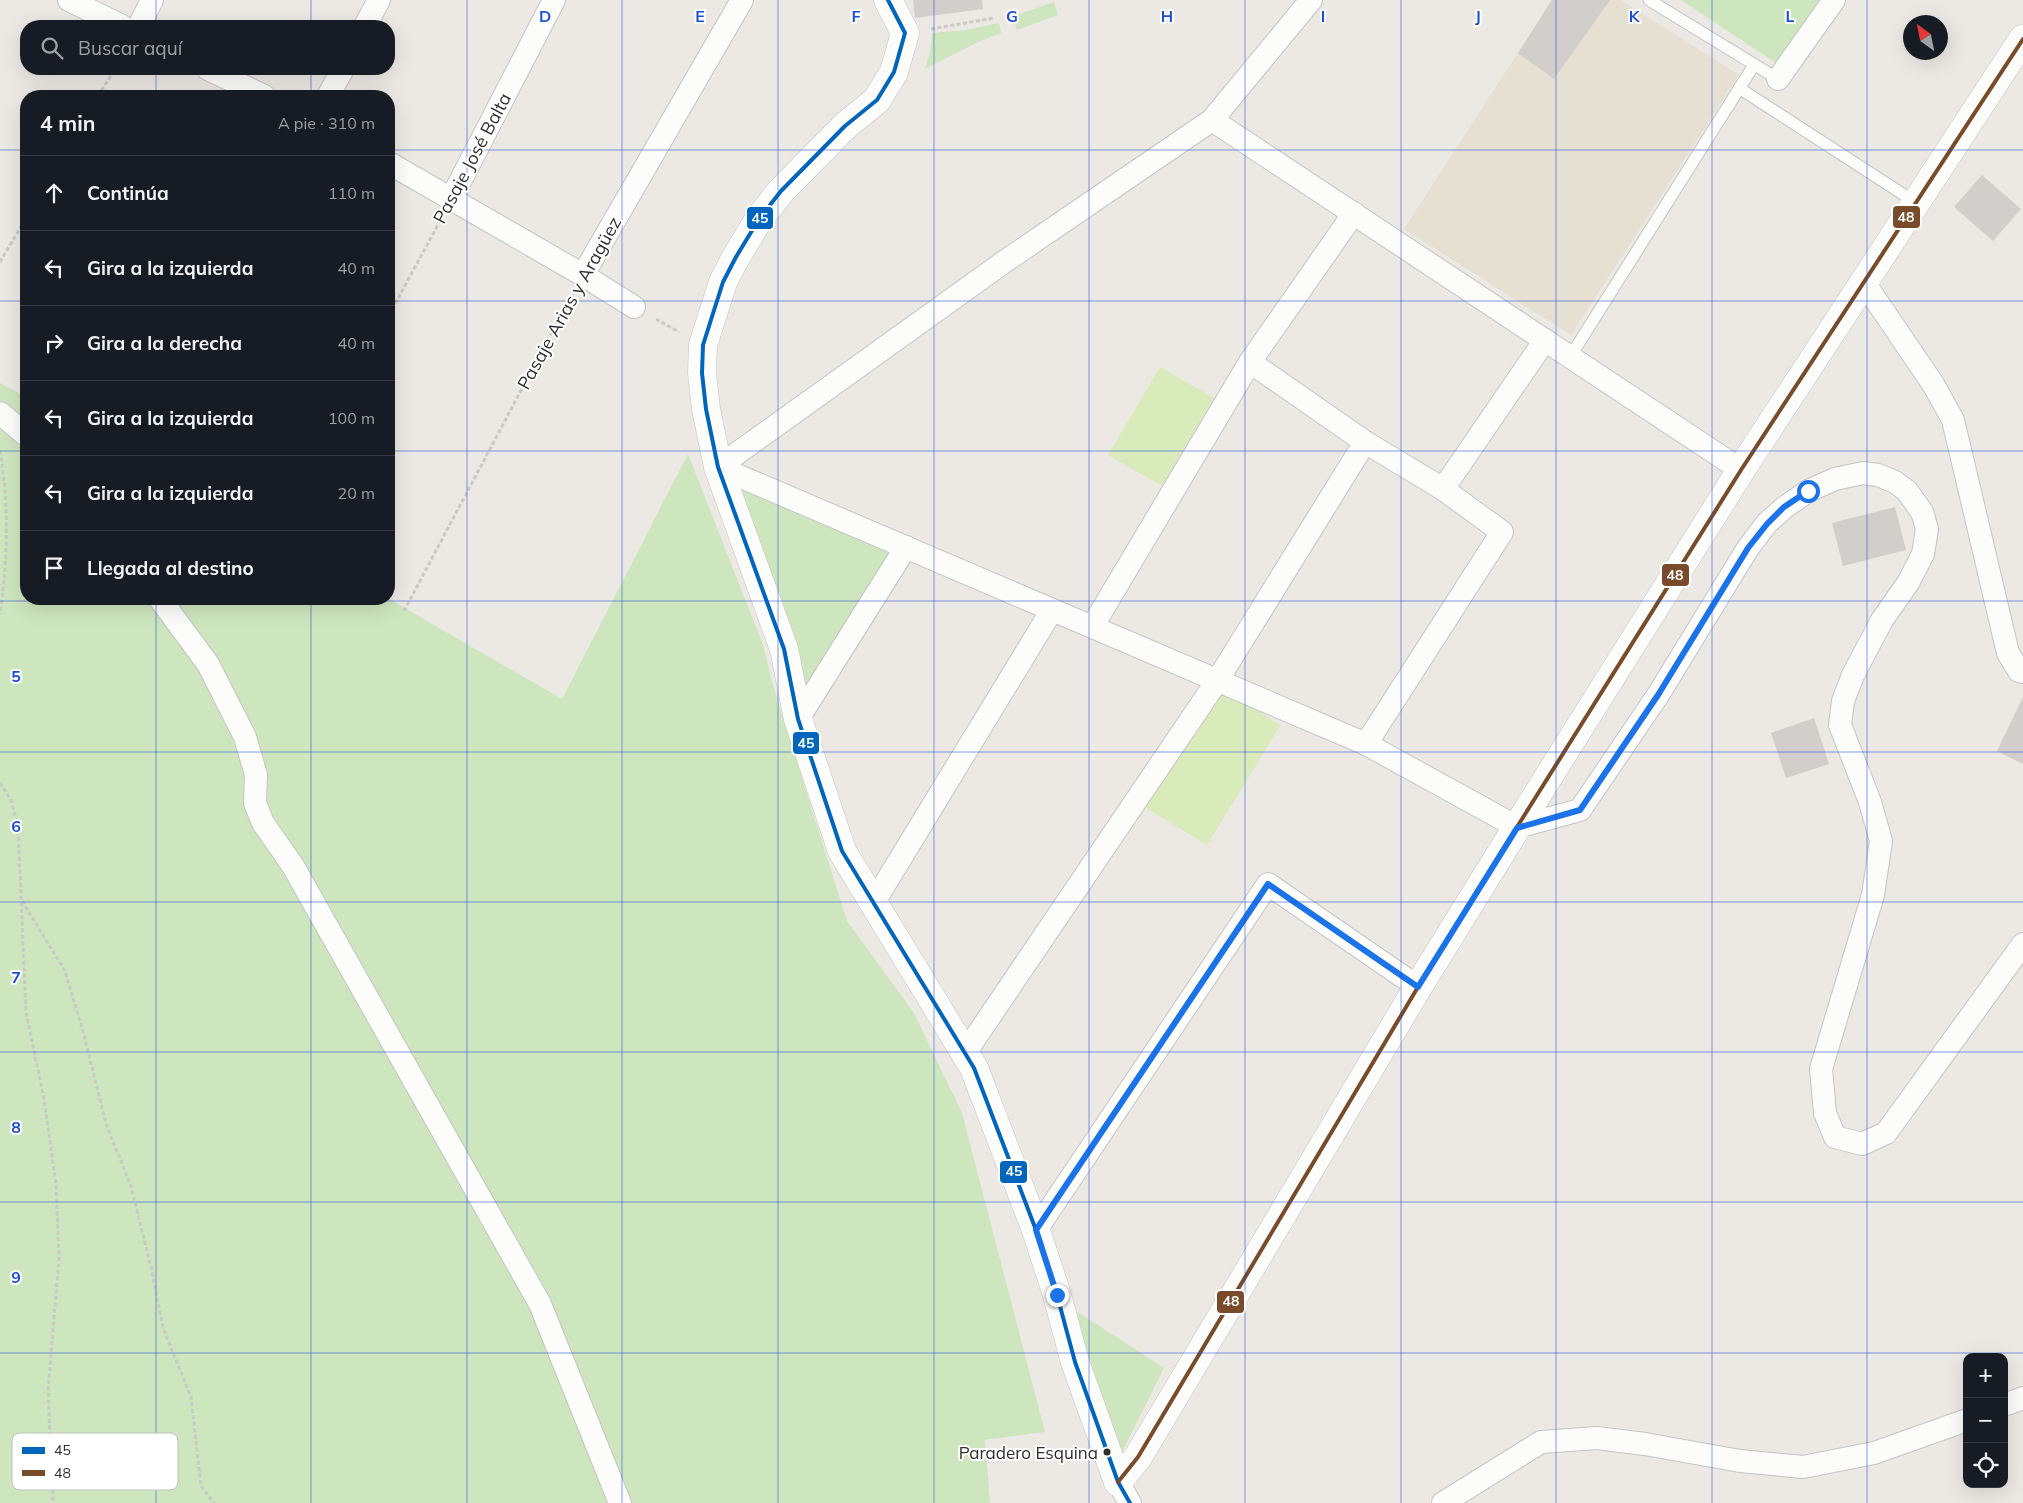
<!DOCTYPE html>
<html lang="es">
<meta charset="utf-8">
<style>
body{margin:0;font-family:Mulish,sans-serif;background:#20242c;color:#f1f3f6}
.controls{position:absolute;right:15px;bottom:15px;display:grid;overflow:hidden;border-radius:10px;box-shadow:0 5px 20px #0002}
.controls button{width:45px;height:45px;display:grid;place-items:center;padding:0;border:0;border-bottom:1px solid #363941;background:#171b24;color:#f1f3f6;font:25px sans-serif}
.compass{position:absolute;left:1903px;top:15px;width:45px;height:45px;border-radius:50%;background:#171b24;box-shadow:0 5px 20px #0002;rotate:327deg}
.stop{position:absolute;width:15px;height:15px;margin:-11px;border:4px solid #1a73e8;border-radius:50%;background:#fff}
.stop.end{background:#1a73e8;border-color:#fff;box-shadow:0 1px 5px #0008}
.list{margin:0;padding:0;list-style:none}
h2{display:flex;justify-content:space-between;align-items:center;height:65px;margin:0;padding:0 20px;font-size:21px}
h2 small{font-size:16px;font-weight:400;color:#9ea1a6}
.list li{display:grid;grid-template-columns:32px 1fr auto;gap:15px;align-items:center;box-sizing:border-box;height:75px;padding:0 20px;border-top:1px solid #363941}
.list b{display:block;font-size:19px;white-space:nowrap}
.list em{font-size:16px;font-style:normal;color:#9ea1a6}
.icon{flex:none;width:28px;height:28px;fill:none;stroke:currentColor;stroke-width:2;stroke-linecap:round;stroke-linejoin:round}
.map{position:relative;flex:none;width:2023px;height:1503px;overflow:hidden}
.search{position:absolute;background:#171b24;box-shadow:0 5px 20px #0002;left:20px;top:20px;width:375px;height:55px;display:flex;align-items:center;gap:12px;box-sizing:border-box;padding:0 18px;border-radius:20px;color:#9ea1a6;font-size:19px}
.panel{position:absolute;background:#171b24;box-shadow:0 5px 20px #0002;left:20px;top:90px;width:375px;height:515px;border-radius:20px}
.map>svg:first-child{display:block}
</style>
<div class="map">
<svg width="2023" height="1503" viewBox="0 0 2023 1503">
<rect width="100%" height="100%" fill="#ece8e4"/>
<polygon fill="#e6e0d3" points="1552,0 1621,0 1739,75 1571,335 1404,229"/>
<g fill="#cee6be">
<polygon points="1681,0 1823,0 1779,65"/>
<polygon points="1054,2 1058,15 1017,30 1013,16"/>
<polygon points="999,23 1001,33 978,42 925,69 930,52 932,33 966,30"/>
<polygon points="0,383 26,397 26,599 389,599 562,699 688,454 763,645 772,682 847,921 914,1013 962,1113 1045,1432 985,1440 990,1503 0,1503"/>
<polygon points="718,467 906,547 798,719"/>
<polygon points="1073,1309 1164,1368 1121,1454"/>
</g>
<g fill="#d9eabb">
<polygon points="1160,367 1214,398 1162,486 1108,455"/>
<polygon points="1217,681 1280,726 1207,845 1141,805"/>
</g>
<g fill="#d1cecb">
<polygon points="913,0 982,0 983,9 915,18"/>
<polygon points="1552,0 1610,0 1554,79 1518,53"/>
<polygon points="1982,175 2021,209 1993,241 1954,207"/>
<polygon points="1895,507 1906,550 1843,566 1832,523"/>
<polygon points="2023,697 2023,764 1997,751"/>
<polygon points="1814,718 1829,764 1786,778 1771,733"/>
</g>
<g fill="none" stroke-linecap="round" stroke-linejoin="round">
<g stroke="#c5c4c5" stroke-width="13">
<g id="lane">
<polyline points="1649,0 1778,79"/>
<polyline points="1739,88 1915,202"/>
<polyline points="1570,357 1754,65"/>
</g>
</g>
<g stroke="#c5c4c5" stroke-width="24">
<g id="street">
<polyline points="69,0 122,26"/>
<polyline points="139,26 152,0"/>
<polyline points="365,26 379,0"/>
<polyline points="208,69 264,96"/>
<polyline points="1778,79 1834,0"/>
<polyline points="328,96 343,69"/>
<polyline points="1212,120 1741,470"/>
<polyline points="389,163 583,275 634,307"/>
<polyline points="451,199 554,0"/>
<polyline points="583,275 742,0"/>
<polyline points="1863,281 1933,384 1953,420 2008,653 2019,671 2023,672"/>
<polyline points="1250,362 1365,442 1443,489 1502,532 1366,744"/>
<polyline points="0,413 26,435"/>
<polyline points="718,467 1366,744 1517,827 1580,810 1658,695 1748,548 1767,523 1785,507 1808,491 1835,479 1863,473 1878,475 1895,482 1907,491 1922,512 1927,529 1923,554 1908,583 1882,620 1853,675 1843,701 1840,725 1870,802 1881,841 1873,895 1821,1069 1825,1113 1835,1137 1862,1144 1886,1133 2023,944"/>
<polyline points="718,467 1004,262 1212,120 1311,0"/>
<polyline points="1443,489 1545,340"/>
<polyline points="160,599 208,664 245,737 256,775 255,803 263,823 293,866 540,1304 620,1503"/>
<polyline points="1092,627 1250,362 1354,213"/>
<polyline points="798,719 906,547"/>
<polyline points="874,902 1052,610"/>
<polyline points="965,1053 1217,681 1365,442"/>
<polyline points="1036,1230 1268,884 1418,987"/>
<polyline points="2004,1405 2023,1398"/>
<polyline points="1118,1482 1130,1503"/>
<polyline points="1443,1503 1541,1442 1597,1438 1645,1444 1740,1461 1803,1467 1874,1453 1967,1420"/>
</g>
</g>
<g stroke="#c5c4c5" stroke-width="29">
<g id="secondary">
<polyline points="888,0 905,33 894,72 877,100 845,126 781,191 759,219 736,257 723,282 703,345 702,373 706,409 718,467 784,649 798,719 842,851 974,1068 1036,1230 1057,1295 1075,1362 1118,1482"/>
<polyline points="1118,1482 1138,1457 1418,987 1517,827 1741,470 2023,39"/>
</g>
</g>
<g stroke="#c9c9c8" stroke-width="3" stroke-dasharray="4 2.5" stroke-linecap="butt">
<polyline points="931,29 994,18"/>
<polyline points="98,96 115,69"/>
<polyline points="0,262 26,218"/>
<polyline points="389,315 440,221"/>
<polyline points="656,319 679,332"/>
<path d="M0,451C9,506 8,559 0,614"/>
<polyline points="404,611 570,298"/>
<polyline points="0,783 11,800 18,826 26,1012 44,1099 56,1184 59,1259 48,1390 53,1503"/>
<polyline points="22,901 65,971 83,1031 106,1124 130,1183 151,1267 163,1328 191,1397 201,1486 214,1503"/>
</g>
<use href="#lane" stroke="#fcfcfb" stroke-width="11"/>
<use href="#street" stroke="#fcfcfb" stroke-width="22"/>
<use href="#secondary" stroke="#fcfcfb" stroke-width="28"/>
<g stroke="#fff" stroke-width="8">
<polyline id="bus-1" points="888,0 905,33 894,72 877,100 845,126 781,191 759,219 736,257 723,282 703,345 702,373 706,409 718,467 784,649 798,719 842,851 974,1068 1036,1230 1057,1295 1075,1362 1118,1482 1130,1503"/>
</g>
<g stroke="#fff" stroke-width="8">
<polyline id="bus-2" points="1118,1482 1138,1457 1418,987 1517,827 1741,470 2023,39"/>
</g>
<use href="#bus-1" stroke="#0065bd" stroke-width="4"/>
<use href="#bus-2" stroke="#7a4b2a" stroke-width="4"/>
</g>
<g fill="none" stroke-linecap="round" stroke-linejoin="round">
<polyline stroke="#1a73e8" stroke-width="6" points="1057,1295 1036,1230 1268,884 1418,987 1517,828 1580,810 1658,695 1748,548 1767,524 1784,507 1808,491"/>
</g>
<path fill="none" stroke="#1d4ed8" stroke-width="1" stroke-opacity="0.55" d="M156,0V26M311,0V26M467,0V1503M622,0V1503M778,0V1503M934,0V1503M1089,0V1503M1245,0V1503M1401,0V1503M1556,0V1503M1712,0V1503M1867,0V1503M156,69V96M311,69V96M0,150H26M389,150H2023M0,301H26M389,301H2023M0,451H26M389,451H2023M156,599V1503M311,599V1503M0,601H2023M0,752H2023M0,902H2023M0,1052H2023M0,1202H2023M0,1353H2023"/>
<circle fill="#2e2e2e" stroke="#fff" stroke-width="2" cx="1107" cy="1452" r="4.5"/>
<g text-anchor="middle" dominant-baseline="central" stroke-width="4" stroke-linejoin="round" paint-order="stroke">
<g font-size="17" fill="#2e2e2e" stroke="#fff" text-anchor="end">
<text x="1098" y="1452">Paradero Esquina</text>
</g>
<g font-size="18" fill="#2e2e2e" stroke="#fff">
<text transform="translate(472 158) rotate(-62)">Pasaje José Balta</text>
<text transform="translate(569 303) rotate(-61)">Pasaje Arias y Aragüez</text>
</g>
</g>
<rect x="12" y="1433" width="166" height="57" rx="8" fill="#fff" stroke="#c0c0c0" stroke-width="1"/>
<rect x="22" y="1447" width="23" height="7" fill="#0065bd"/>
<rect x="22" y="1470" width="23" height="6" fill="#7a4b2a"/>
<g font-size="14" fill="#2e2e2e">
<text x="54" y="1455">45</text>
<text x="54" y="1478">48</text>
</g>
<g font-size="16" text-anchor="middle" font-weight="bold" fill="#1d4ed8" stroke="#fff" stroke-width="4" stroke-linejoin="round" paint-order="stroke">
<text x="545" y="22">D</text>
<text x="700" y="22">E</text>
<text x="856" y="22">F</text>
<text x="1012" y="22">G</text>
<text x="1167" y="22">H</text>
<text x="1323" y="22">I</text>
<text x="1478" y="22">J</text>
<text x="1634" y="22">K</text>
<text x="1790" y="22">L</text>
<text x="16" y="682">5</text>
<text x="16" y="832">6</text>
<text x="16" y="983">7</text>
<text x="16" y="1133">8</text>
<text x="16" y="1283">9</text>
</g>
<g stroke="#fff" stroke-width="2">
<rect x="1892" y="205" width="29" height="24" rx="5" fill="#7a4b2a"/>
<rect x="746" y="206" width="28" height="24" rx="5" fill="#0065bd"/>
<rect x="1661" y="563" width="29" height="24" rx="5" fill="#7a4b2a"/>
<rect x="792" y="731" width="28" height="24" rx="5" fill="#0065bd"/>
<rect x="999" y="1160" width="29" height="24" rx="5" fill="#0065bd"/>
<rect x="1216" y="1290" width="29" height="24" rx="5" fill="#7a4b2a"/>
</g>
<g font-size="14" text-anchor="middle" font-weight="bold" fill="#fff">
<text x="1906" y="222">48</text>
<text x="760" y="223">45</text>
<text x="1675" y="580">48</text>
<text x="806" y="748">45</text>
<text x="1014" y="1176">45</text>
<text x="1231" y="1306">48</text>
</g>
</svg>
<div class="controls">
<button>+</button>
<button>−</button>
<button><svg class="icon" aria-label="locate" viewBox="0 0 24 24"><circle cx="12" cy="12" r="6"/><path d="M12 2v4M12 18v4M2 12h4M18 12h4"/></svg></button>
</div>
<svg class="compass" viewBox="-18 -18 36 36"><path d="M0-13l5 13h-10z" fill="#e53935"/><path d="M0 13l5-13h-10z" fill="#9ea1a6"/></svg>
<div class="stop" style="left:1808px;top:491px"></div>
<div class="stop end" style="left:1057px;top:1295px"></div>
<div class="search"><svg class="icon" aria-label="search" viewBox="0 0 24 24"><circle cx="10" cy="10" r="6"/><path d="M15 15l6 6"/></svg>Buscar aquí</div>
<section class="panel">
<h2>4 min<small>A pie · 310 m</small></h2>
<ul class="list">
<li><svg class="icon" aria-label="ahead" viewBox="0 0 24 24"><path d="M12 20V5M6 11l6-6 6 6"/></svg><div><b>Continúa</b></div><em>110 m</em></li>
<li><svg class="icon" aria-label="left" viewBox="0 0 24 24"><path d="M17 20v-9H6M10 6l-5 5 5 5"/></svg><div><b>Gira a la izquierda</b></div><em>40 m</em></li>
<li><svg class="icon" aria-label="right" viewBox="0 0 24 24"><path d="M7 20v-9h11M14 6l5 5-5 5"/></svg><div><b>Gira a la derecha</b></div><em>40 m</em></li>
<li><svg class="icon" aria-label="left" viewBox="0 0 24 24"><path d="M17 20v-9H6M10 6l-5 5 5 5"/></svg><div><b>Gira a la izquierda</b></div><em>100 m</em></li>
<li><svg class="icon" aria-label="left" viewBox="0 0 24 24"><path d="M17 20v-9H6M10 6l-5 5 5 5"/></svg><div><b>Gira a la izquierda</b></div><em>20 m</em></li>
<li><svg class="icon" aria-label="arrive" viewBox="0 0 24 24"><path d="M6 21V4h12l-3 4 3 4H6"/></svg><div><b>Llegada al destino</b></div></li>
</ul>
</section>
</div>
